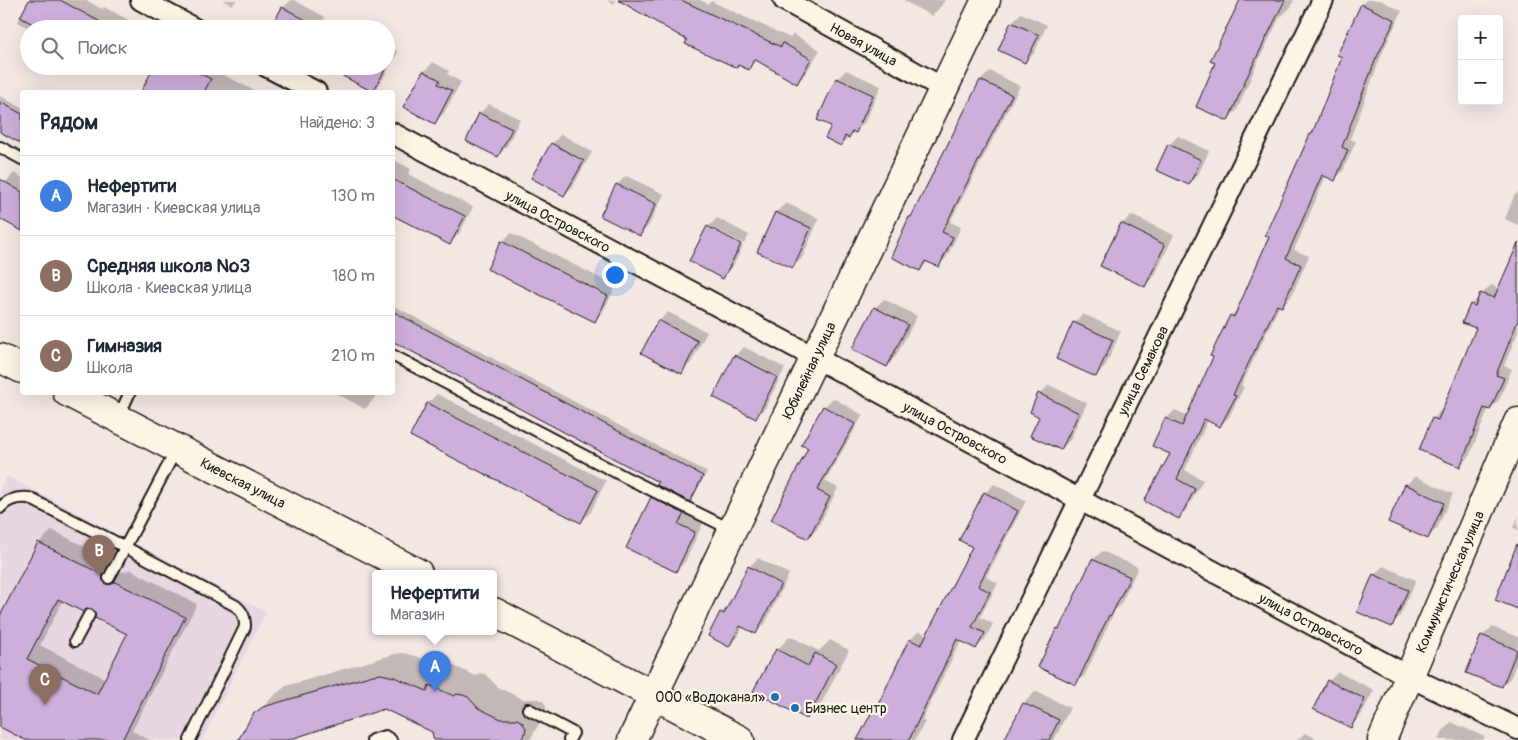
<!DOCTYPE html>
<html lang="ru">
<meta charset="utf-8">
<style>
body{margin:0;font-family:Pangolin,sans-serif;background:#f2f2f3;color:#1f2937}
.controls{position:absolute;right:15px;top:15px;display:grid;overflow:hidden;border-radius:5px;box-shadow:0 5px 20px #0002}
.controls button{width:45px;height:45px;display:grid;place-items:center;padding:0;border:0;border-bottom:1px solid #e0e1e3;background:#fff;color:#1f2937;font:25px sans-serif}
.you{position:absolute;left:614px;top:274px;width:18px;height:18px;margin:-12px;border:4px solid #fff;border-radius:50%;background:#1a73e8;box-shadow:0 0 0 8px #1a73e833}
.badge{display:grid;place-items:center;width:32px;height:32px;border-radius:50%;background:#0f766e;color:#fff;font-size:16px;font-weight:700}
.pin{position:absolute;translate:-50% -41px;filter:drop-shadow(0 1px 2px #0008)}
.pin::after{content:'';position:absolute;top:26px;width:18px;height:15px;background:inherit;clip-path:polygon(0 0,100% 0,50% 100%)}
.popup{position:absolute;left:372px;top:570px;width:125px;height:65px;box-sizing:border-box;display:grid;place-content:center;border-radius:5px;background:#fff;filter:drop-shadow(0 1px 4px #0005);font-size:16px;white-space:nowrap;color:#747a83}
.popup b{font-size:19px;color:#1f2937}
.popup::after{content:'';position:absolute;left:50%;top:100%;margin-left:-10px;border:10px solid transparent;border-top-color:#fff}
.list{margin:0;padding:0;list-style:none}
h2{display:flex;justify-content:space-between;align-items:center;height:65px;margin:0;padding:0 20px;font-size:21px}
h2 small{font-size:16px;font-weight:400;color:#747a83}
.list li{display:grid;grid-template-columns:32px 1fr auto;gap:15px;align-items:center;box-sizing:border-box;height:80px;padding:0 20px;border-top:1px solid #e0e1e3}
.list b{display:block;font-size:19px;white-space:nowrap}
.list p{margin:0;font-size:16px;white-space:nowrap;color:#747a83}
.list em{font-size:16px;font-style:normal;color:#747a83}
.icon{flex:none;width:28px;height:28px;fill:none;stroke:currentColor;stroke-width:2;stroke-linecap:round;stroke-linejoin:round}
.map{position:relative;flex:none;width:1518px;height:740px;overflow:hidden}
.search{position:absolute;background:#fff;box-shadow:0 5px 20px #0002;left:20px;top:20px;width:375px;height:55px;display:flex;align-items:center;gap:12px;box-sizing:border-box;padding:0 18px;border-radius:28px;color:#747a83;font-size:19px}
.panel{position:absolute;background:#fff;box-shadow:0 5px 20px #0002;left:20px;top:90px;width:375px;height:305px;border-radius:5px}
.map>svg:first-child{display:block}
</style>
<div class="map">
<svg width="1518" height="740" viewBox="0 0 1518 740">
<rect width="100%" height="100%" fill="#f3e7e3"/>
<filter id="ink" filterUnits="userSpaceOnUse"><feTurbulence type="fractalNoise" baseFrequency=".02" numOctaves="2"/><feDisplacementMap in="SourceGraphic" scale="10" xChannelSelector="R" yChannelSelector="G"/><feConvolveMatrix kernelMatrix="1 2 1 2 8 2 1 2 1" color-interpolation-filters="sRGB"/></filter>
<g filter="url(#ink)">
<polygon fill="#e8d6e1" points="7,476 266,612 202,740 0,740 0,489"/>
<g fill="#0003" fill-rule="evenodd">
<polygon points="30,0 86,0 102,9 104,7 138,25 136,29 30,29 18,22"/>
<polygon points="222,0 237,0 232,5"/>
<polygon points="291,0 294,0 325,17 323,21 338,29 272,29 283,8"/>
<polygon points="607,0 617,0 613,4"/>
<polygon points="620,0 700,0 708,4 711,1 790,38 793,34 820,50 806,73 797,83 757,60 748,68 739,64 737,67"/>
<polygon points="905,0 945,0 941,6 932,16 904,1"/>
<polygon points="1243,0 1294,0 1291,7 1282,16 1281,15 1255,68 1237,110 1228,119"/>
<polygon points="1366,0 1380,0 1402,11 1383,51 1350,139 1356,141 1343,171 1335,179 1326,176 1294,250 1309,256 1291,297 1282,306 1280,305 1241,386 1244,387 1229,417 1220,426 1208,420 1185,470 1203,480 1187,509 1178,518 1171,454 1154,446 1166,419 1175,410 1188,416 1231,316 1239,307 1314,132 1343,56 1338,54 1362,4"/>
<polygon points="1021,13 1047,25 1034,53 1025,62 1000,50 1012,22"/>
<polygon points="386,45 398,52 381,82 372,91 386,66"/>
<polygon points="433,62 449,71 447,74 461,82 444,113 435,122 424,72"/>
<polygon points="155,66 213,66 219,69 218,72 257,92 147,92 143,91"/>
<polygon points="846,70 881,86 865,122 841,144 833,125 837,79"/>
<polygon points="990,71 1020,86 950,222 961,227 947,257 938,266 928,261 920,270 910,217 914,214 981,80"/>
<polygon points="0,96 22,108 22,143 0,131"/>
<polygon points="489,104 520,119 507,146 498,155 467,141 480,113"/>
<polygon points="561,134 592,152 573,186 564,195 552,144"/>
<polygon points="1178,136 1209,151 1198,175 1189,184 1169,145"/>
<polygon points="392,159 411,169 408,174 473,207 459,234 450,243 392,214"/>
<polygon points="14,173 22,178 22,230 0,218 0,192 5,183"/>
<polygon points="626,176 664,194 649,225 640,235 617,185"/>
<polygon points="1518,192 1518,225 1505,219 1514,196"/>
<polygon points="786,203 819,219 802,258 793,267 759,251 776,212"/>
<polygon points="1131,215 1174,235 1154,277 1144,286 1122,224"/>
<polygon points="717,218 749,235 744,244 709,226 709,229 743,246 732,268 723,277 708,227"/>
<polygon points="511,233 616,286 603,312 594,321 502,242"/>
<polygon points="1518,246 1518,332 1504,366 1512,369 1499,400 1490,409 1489,408 1469,457 1460,466 1433,419 1442,409 1443,410 1478,328 1471,305 1491,285 1499,288"/>
<polygon points="884,299 917,316 896,356 887,365 875,308"/>
<polygon points="392,305 707,472 694,496 690,500 660,481 392,339"/>
<polygon points="668,312 707,332 691,363 681,372 659,321"/>
<polygon points="1083,314 1121,331 1105,367 1096,376 1074,323"/>
<polygon points="744,347 785,368 765,408 756,417 735,356"/>
<polygon points="1049,385 1087,403 1070,440 1061,449 1041,416 1040,394"/>
<polygon points="334,392 377,392 374,399 365,409"/>
<polygon points="437,394 606,481 590,513 581,522 428,403"/>
<polygon points="833,398 863,415 825,481 838,488 817,529 808,538 809,448 824,407"/>
<polygon points="1415,476 1453,494 1437,528 1428,538 1406,485"/>
<polygon points="994,484 1026,501 986,577 998,583 980,617 993,624 985,639 976,648 961,640 922,720 925,722 915,740 858,740 875,709 879,704 910,640 919,631 927,635 974,546 985,493"/>
<polygon points="661,489 692,504 686,514 703,523 685,562 676,571 652,498"/>
<polygon points="1518,517 1518,530 1513,528"/>
<path d="M52,530L115,562L116,568L120,572L127,571L129,569L197,604L132,731L150,740H28L0,726V618L39,543ZM63,600L92,608L129,634L106,679L40,645Z"/>
<polygon points="1102,551 1138,567 1120,606 1115,610 1085,675 1075,684 1058,629 1062,624 1093,560"/>
<polygon points="758,558 789,574 765,624 755,633 743,626 738,637 729,646 721,613 730,604 749,567"/>
<polygon points="1383,566 1416,580 1400,616 1391,625 1374,575"/>
<polygon points="1492,627 1518,637 1518,659 1511,677 1502,686 1482,636"/>
<polygon points="790,636 819,651 830,640 849,650 821,704 807,718 777,650"/>
<polygon points="403,653 416,656 447,670 452,665 476,676 480,673 485,674 499,688 523,699 539,699 543,701 546,706 546,711 530,740 435,740 433,731 385,708 292,737 290,740 240,740 254,715 276,694 286,686 395,654"/>
<polygon points="1338,672 1374,690 1360,717 1351,726 1329,681"/>
<polygon points="1036,691 1070,708 1054,740 1006,740 1024,703"/>
<polygon points="1451,722 1485,737 1483,740 1438,740 1442,732"/>
<polygon points="1305,733 1320,740 1297,740"/>
</g>
<g fill="#ceafdb" stroke="#1c1c1c" fill-rule="evenodd">
<polygon points="29,0 60,0 113,29 42,29 20,17"/>
<polygon points="618,0 681,0 781,47 783,43 811,59 797,84 754,59 749,70 738,65 737,68 685,44 687,40"/>
<polygon points="1240,0 1285,0 1246,79 1228,121 1196,107 1215,63 1210,61"/>
<polygon points="1361,4 1395,20 1375,61 1342,147 1348,150 1335,181 1322,175 1286,258 1301,265 1282,307 1277,305 1233,395 1236,396 1220,427 1204,419 1177,479 1195,489 1179,519 1144,501 1170,454 1152,446 1165,418 1182,426 1213,357 1210,356 1230,315 1234,317 1269,237 1265,235 1310,134 1312,134 1342,57 1337,55"/>
<polygon points="282,7 322,29 270,29"/>
<polygon points="1011,22 1039,35 1025,63 998,50"/>
<polygon points="154,66 185,66 211,79 204,92 141,92"/>
<polygon points="324,66 387,66 373,92"/>
<polygon points="423,71 440,80 438,84 452,91 435,124 403,107"/>
<polygon points="836,78 873,95 856,133 852,131 849,138 845,136 841,146 825,138 831,126 817,120"/>
<polygon points="980,80 1012,95 942,232 953,237 939,267 925,261 920,271 891,257 909,217 911,217"/>
<polygon points="0,102 22,114 22,144 0,132"/>
<polygon points="479,113 512,129 498,157 466,141"/>
<polygon points="551,143 584,161 564,196 531,178"/>
<polygon points="1168,144 1201,160 1189,185 1156,170"/>
<polygon points="0,179 22,192 22,231 0,219"/>
<polygon points="392,179 465,216 450,245 392,215"/>
<polygon points="616,184 656,204 640,236 600,216"/>
<polygon points="775,212 811,228 793,268 757,252"/>
<polygon points="1121,223 1165,245 1145,287 1100,266"/>
<polygon points="707,226 741,244 723,279 689,261"/>
<polygon points="501,241 608,296 595,322 487,269"/>
<polygon points="1518,243 1518,320 1496,375 1504,378 1490,410 1484,408 1460,467 1419,450 1432,418 1438,420 1476,328 1462,323 1470,304 1475,306 1480,293 1494,298"/>
<polygon points="874,307 908,325 887,367 852,349"/>
<polygon points="392,311 703,476 690,502 657,485 658,482 392,341"/>
<polygon points="658,320 698,341 682,374 641,353"/>
<polygon points="1073,322 1113,340 1096,377 1056,359"/>
<polygon points="734,355 777,377 756,419 713,397"/>
<polygon points="1038,393 1079,413 1061,450 1030,436 1039,417 1030,412"/>
<polygon points="427,403 598,490 581,523 410,436"/>
<polygon points="823,406 855,424 817,490 830,497 808,539 771,520 808,448 801,445"/>
<polygon points="1405,484 1444,503 1428,539 1388,522"/>
<polygon points="984,492 1018,511 978,586 990,592 972,627 985,633 976,649 957,639 909,740 857,740 874,708 876,709 909,639 921,645 972,547 959,540"/>
<polygon points="651,497 684,514 678,524 695,532 676,572 626,548"/>
<path d="M38,542L103,575V581L106,584H112L115,582L185,617L122,740H25L0,727V616ZM58,599L83,612L86,609H92L95,612V618L127,634L97,694L27,659Z"/>
<polygon points="1517,544 1518,544 1518,609 1495,600"/>
<polygon points="1092,559 1130,577 1111,616 1109,615 1076,685 1038,667 1057,628 1059,629"/>
<polygon points="748,566 781,584 756,634 740,626 729,647 708,636 720,612 724,614"/>
<polygon points="1373,574 1408,590 1392,627 1357,612"/>
<polygon points="1481,635 1517,650 1502,687 1466,673"/>
<polygon points="776,649 808,666 815,653 836,664 807,719 753,691"/>
<polygon points="381,674 394,677 427,691 429,685 454,696 457,694 463,695 468,697 478,708 501,719 517,719 522,722 526,728 525,733 521,740 434,740 432,732 384,709 288,740 238,740 253,714 263,707 373,675"/>
<polygon points="1327,680 1365,699 1351,728 1313,709"/>
<polygon points="1023,703 1059,720 1049,740 1004,740"/>
</g>
<g fill="none" stroke-linecap="round" stroke-linejoin="round">
<g stroke="#1c1c1c" stroke-width="14">
<g id="lane">
<polyline points="0,147 22,159"/>
<polyline points="392,355 625,477 732,530"/>
<polyline points="119,416 130,392"/>
<path d="M0,508C8,499 17,497 29,498L125,547L236,606C243,612 245,617 245,627L190,740"/>
<polyline points="109,578 176,450"/>
<polyline points="75,641 89,615"/>
<polyline points="528,709 573,733 569,740"/>
<polyline points="372,740 385,736 391,740"/>
</g>
</g>
<g stroke="#1c1c1c" stroke-width="24">
<g id="street">
<polyline points="141,0 195,29"/>
<path id="s1" d="M784,0L943,88"/>
<polyline points="266,66 316,92"/>
<path id="s2" d="M392,133L814,357L1410,677L1518,729"/>
<path id="s3" d="M963,740L1323,0"/>
</g>
</g>
<g stroke="#1c1c1c" stroke-width="31">
<g id="secondary">
<polyline points="0,358 22,369"/>
<path id="s4" d="M67,392L418,573"/>
<polyline points="494,612 740,740"/>
<path id="s5" d="M632,740L986,0"/>
<path id="s6" d="M1382,740L1518,422"/>
</g>
</g>
<use href="#lane" stroke="#fcf5e5" stroke-width="10"/>
<use href="#street" stroke="#fcf5e5" stroke-width="20"/>
<use href="#secondary" stroke="#fcf5e5" stroke-width="28"/>
</g>
</g>
<g fill="#1f6fb2" stroke="#fcf5e5" stroke-width="2">
<circle cx="775" cy="697" r="5"/>
<circle cx="795" cy="708" r="5"/>
</g>
<g text-anchor="middle" dominant-baseline="central" stroke-width="4.5" stroke-linejoin="round" paint-order="stroke">
<g font-size="14" fill="#1c1c1c" stroke="#fcf5e5">
<text stroke="none"><textPath href="#s1" startOffset="91">Новая улица</textPath></text>
<text stroke="none"><textPath href="#s2" startOffset="188">улица Островского</textPath></text>
<text stroke="none"><textPath href="#s5" startOffset="410">Юбилейная улица</textPath></text>
<text stroke="none"><textPath href="#s3" startOffset="411">улица Семакова</textPath></text>
<text stroke="none"><textPath href="#s2" startOffset="638">улица Островского</textPath></text>
<text stroke="none"><textPath href="#s4" startOffset="198">Киевская улица</textPath></text>
<text stroke="none"><textPath href="#s6" startOffset="172">Коммунистическая улица</textPath></text>
<text stroke="none"><textPath href="#s2" startOffset="1042">улица Островского</textPath></text>
</g>
<g font-size="14" fill="#1c1c1c" stroke="#fcf5e5" text-anchor="end">
<text x="765" y="697">ООО «Водоканал»</text>
<text x="805" y="708" text-anchor="start">Бизнес центр</text>
</g>
</g>
</svg>
<div class="controls">
<button>+</button>
<button>−</button>
</div>
<div class="you"></div>
<div class="pin badge" style="left:435px;top:692px;background:#3f7fe0">A</div>
<div class="popup"><b>Нефертити</b>Магазин</div>
<div class="pin badge" style="left:99px;top:576px;background:#8d6e63">B</div>
<div class="pin badge" style="left:45px;top:705px;background:#8d6e63">C</div>
<div class="search"><svg class="icon" aria-label="search" viewBox="0 0 24 24"><circle cx="10" cy="10" r="6"/><path d="M15 15l6 6"/></svg>Поиск</div>
<section class="panel">
<h2>Рядом<small>Найдено: 3</small></h2>
<ul class="list">
<li><span class="badge" style="background:#3f7fe0">A</span><div><b>Нефертити</b><p>Магазин · Киевская улица</p></div><em>130 m</em></li>
<li><span class="badge" style="background:#8d6e63">B</span><div><b>Средняя школа №3</b><p>Школа · Киевская улица</p></div><em>180 m</em></li>
<li><span class="badge" style="background:#8d6e63">C</span><div><b>Гимназия</b><p>Школа</p></div><em>210 m</em></li>
</ul>
</section>
</div>
